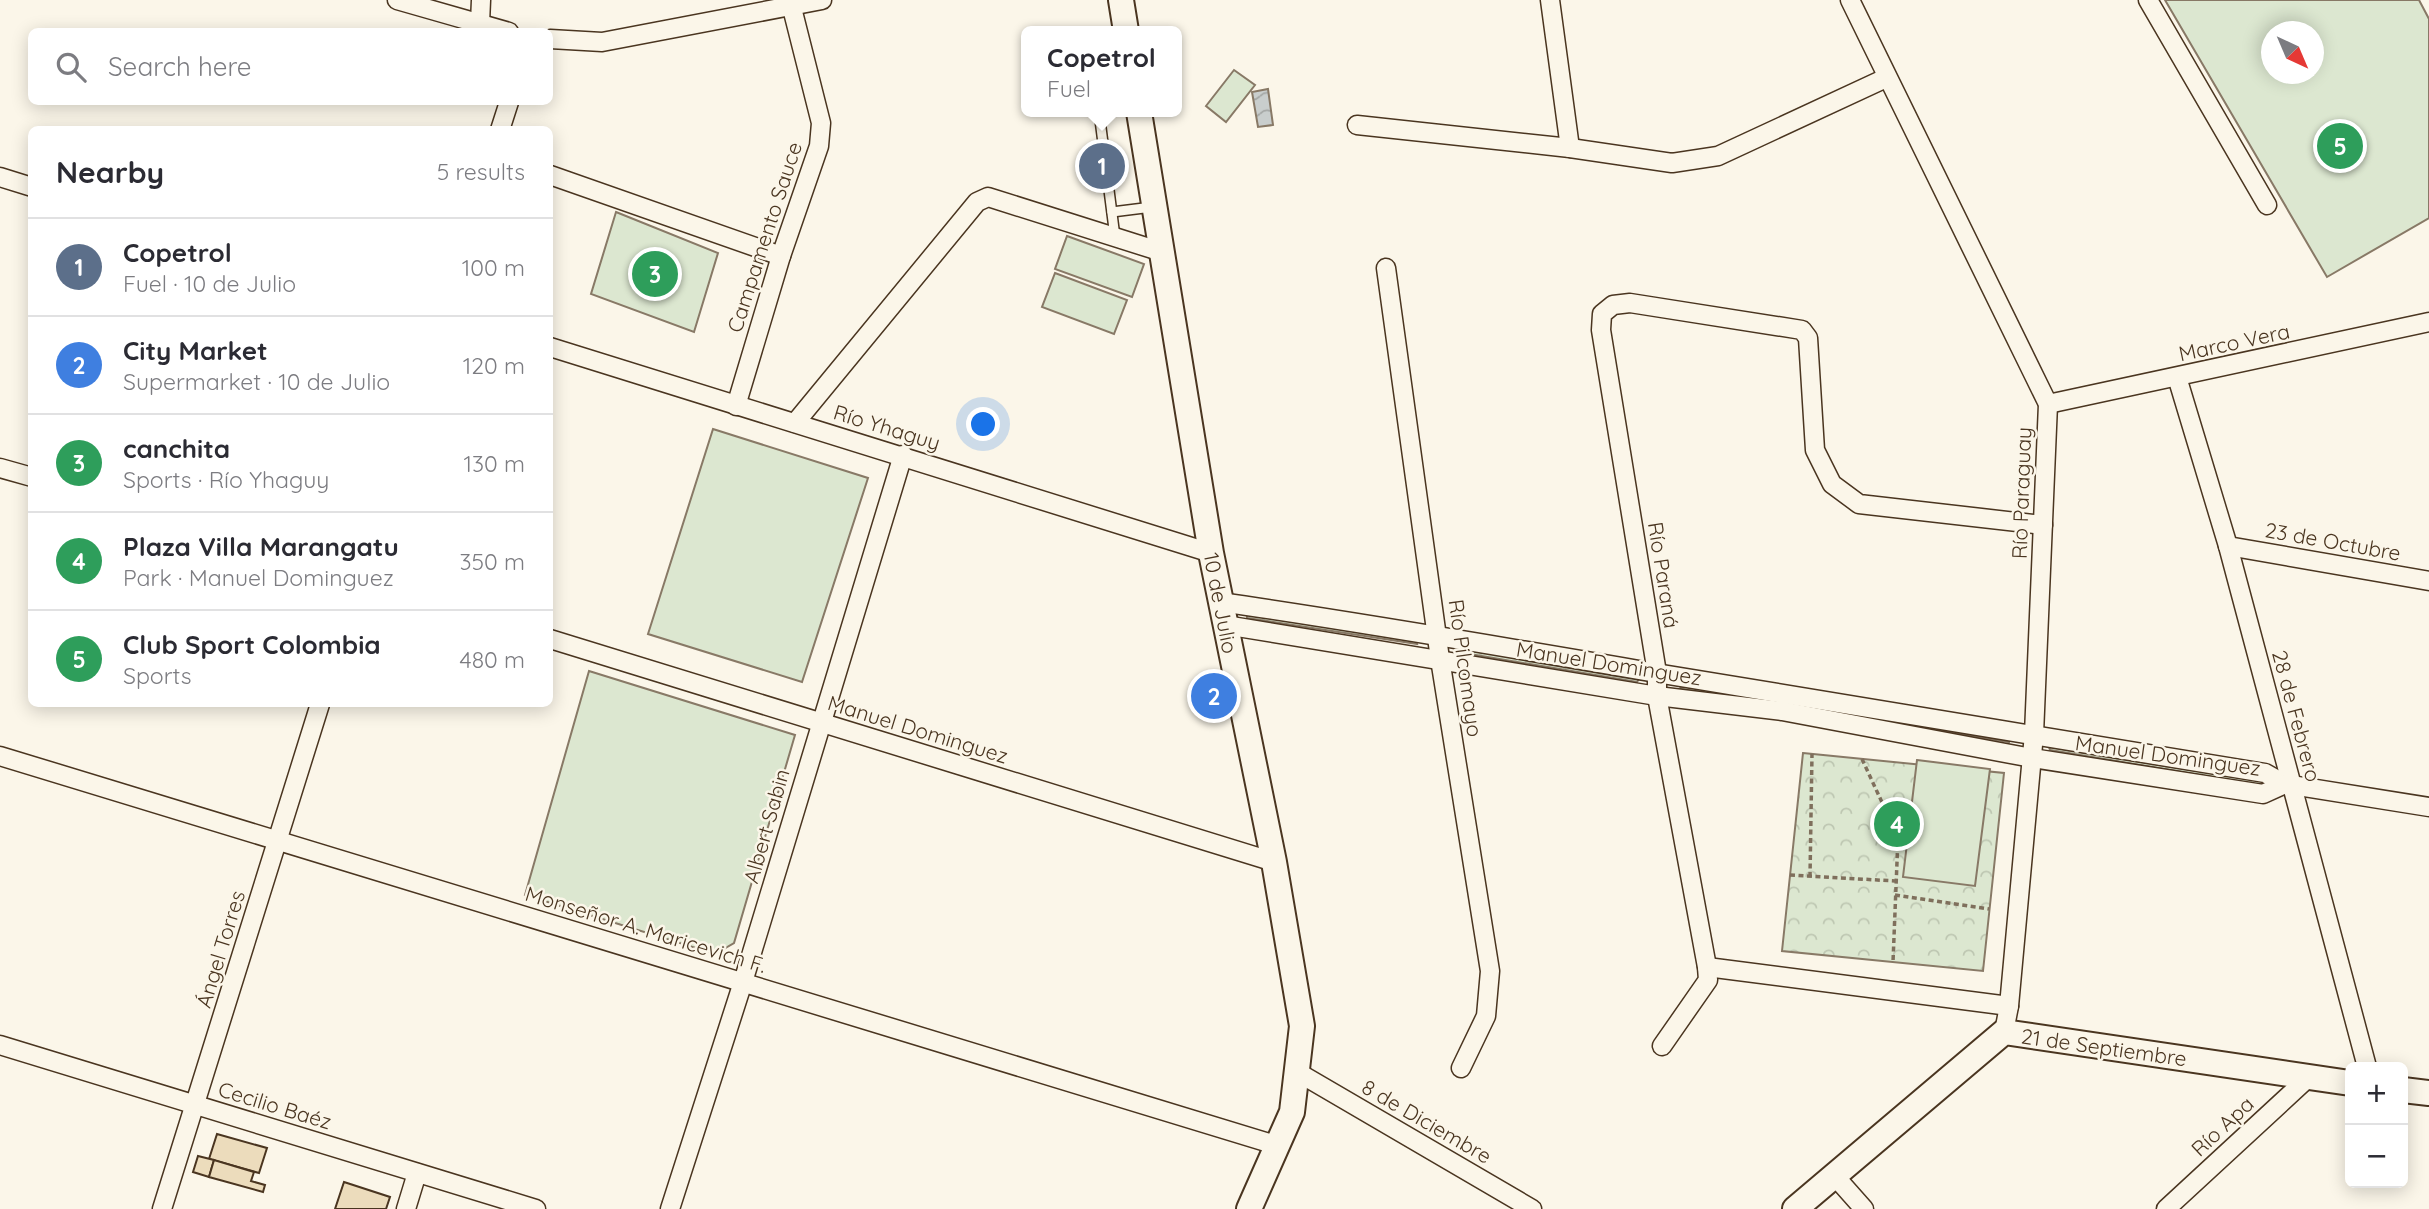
<!DOCTYPE html>
<meta charset="utf-8">
<style>
body{margin:0;font-family:Quicksand,sans-serif;background:#f2f2f3;color:#2b2b33}
.controls{position:absolute;right:21px;bottom:21px;display:grid;overflow:hidden;border-radius:10px;box-shadow:0 4px 18px #0003}
.controls button{width:63px;height:63px;display:grid;place-items:center;padding:0;border:0;border-bottom:2px solid #e1e1e2;background:#fff;color:#2b2b33;font:35px sans-serif}
.compass{position:absolute;left:2261px;top:21px;width:63px;height:63px;border-radius:50%;background:#fff;box-shadow:0 4px 18px #0003;rotate:136deg}
.you{position:absolute;left:984px;top:425px;width:24px;height:24px;margin:-18px;border:5px solid #fff;border-radius:50%;background:#1a73e8;box-shadow:0 0 0 10px #1a73e833}
.badge{display:grid;place-items:center;width:46px;height:46px;border-radius:50%;background:#c62828;color:#fff;font-size:23px;font-weight:700}
.pin{position:absolute;translate:-50% -50%;border:4px solid #fff;box-shadow:0 2px 7px #0006}
.popup{position:absolute;left:1021px;top:26px;width:161px;height:91px;box-sizing:border-box;display:grid;place-content:center;border-radius:10px;background:#fff;filter:drop-shadow(0 2px 5px #0005);font-size:23px;white-space:nowrap;color:#7c7c81}
.popup b{font-size:26px;color:#2b2b33}
.popup::after{content:'';position:absolute;left:50%;top:100%;margin-left:-14px;border:14px solid transparent;border-top-color:#fff}
.list{margin:0;padding:0;list-style:none}
h2{display:flex;justify-content:space-between;align-items:center;height:91px;margin:0;padding:0 28px;font-size:30px}
h2 small{font-size:23px;font-weight:400;color:#7c7c81}
.list li{display:grid;grid-template-columns:46px 1fr auto;gap:21px;align-items:center;box-sizing:border-box;height:98px;padding:0 28px;border-top:2px solid #e1e1e2}
.list b{display:block;font-size:26px;white-space:nowrap}
.list p{margin:0;font-size:23px;white-space:nowrap;color:#7c7c81}
.list em{font-size:23px;font-style:normal;color:#7c7c81}
.icon{flex:none;width:38px;height:38px;fill:none;stroke:currentColor;stroke-width:2;stroke-linecap:round;stroke-linejoin:round}
.map{position:relative;flex:none;width:2429px;height:1209px;overflow:hidden}
.search{position:absolute;background:#fff;box-shadow:0 4px 18px #0003;left:28px;top:28px;width:525px;height:77px;display:flex;align-items:center;gap:18px;box-sizing:border-box;padding:0 24px;border-radius:10px;color:#7c7c81;font-size:26px}
.panel{position:absolute;background:#fff;box-shadow:0 4px 18px #0003;left:28px;top:126px;width:525px;height:581px;border-radius:10px}
.map>svg:first-child{display:block}
</style>
<div class="map">
<svg width="2429" height="1209" viewBox="0 0 2429 1209">
<defs>
<pattern id="grass-dots" width="8" height="8" patternUnits="userSpaceOnUse" patternTransform="scale(1.75)"><rect width="8" height="8" fill="#dce7d0"/><path d="M2 2h.1M6 6h.1" fill="none" stroke="#bec7b2" stroke-width="1.8" stroke-linecap="round"/></pattern>
<pattern id="park-crowns" width="20" height="18" patternUnits="userSpaceOnUse" patternTransform="scale(1.75)"><rect width="20" height="18" fill="#dce7d0"/><path d="M2 6a3 3 0 1 1 6 0M12 15a3 3 0 1 1 6 0" fill="none" stroke="#bec7b2"/></pattern>
<pattern id="water-waves" width="16" height="10" patternUnits="userSpaceOnUse" patternTransform="scale(1.75)"><rect width="16" height="10" fill="#c9cecd"/><path d="M0 5q4-4 8 0t8 0" fill="none" stroke="#a5a8a6"/></pattern>
</defs>
<rect width="100%" height="100%" fill="#fbf6e9"/>
<g fill="url(#grass-dots)" stroke="#887966" stroke-width="2">
<polygon points="1247,614 1416,641 1417,644 1247,618"/>
<polygon points="1458,648 1638,678 1639,679 1637,682 1458,652"/>
<polygon points="1680,686 2009,739 2009,742 1681,689"/>
<polygon points="2049,747 2261,781 2263,782 2260,785 2050,750"/>
</g>
<polygon fill="url(#park-crowns)" stroke="#887966" stroke-width="2" points="1803,753 2004,773 1983,971 1782,951"/>
<g fill="#dce7d0" stroke="#887966" stroke-width="2" fill-rule="evenodd">
<path d="M2165,0H2419L2429,19V218L2327,277ZM2272,32H2314V74H2272Z"/>
<polygon points="1234,70 1255,85 1226,122 1206,106"/>
<polygon points="616,212 718,253 694,332 591,294"/>
<polygon points="1067,236 1144,264 1132,297 1055,269"/>
<polygon points="1055,273 1127,300 1114,334 1042,307"/>
<polygon points="713,429 868,478 802,682 648,634"/>
<polygon points="589,671 795,735 734,943 715,954 525,895"/>
<polygon points="1917,760 1990,769 1975,886 1903,877"/>
</g>
<polygon fill="url(#water-waves)" stroke="#887966" stroke-width="2" points="1268,89 1273,125 1258,127 1252,92"/>
<g fill="#ecdcbc" stroke="#4a3520" stroke-width="2">
<polygon points="217,1134 267,1148 259,1173 209,1159"/>
<polygon points="198,1156 214,1160 209,1177 193,1172"/>
<polygon points="214,1160 254,1172 251,1181 265,1185 263,1192 209,1177"/>
<polygon points="344,1182 390,1197 386,1209 335,1209"/>
</g>
<g fill="none" stroke-linecap="round" stroke-linejoin="round">
<g stroke="#4a3520" stroke-width="12">
<g id="lane">
<polyline points="1099,112 1115,237"/>
<polyline points="1112,212 1152,207"/>
</g>
</g>
<g stroke="#4a3520" stroke-width="21">
<g id="street">
<polyline points="397,0 509,32"/>
<polyline points="1550,0 1570,148"/>
<polyline points="1850,0 2048,404 2034,734 2009,1006 2004,1032"/>
<polyline points="2148,0 2267,205"/>
<polyline points="480,23 481,0"/>
<polyline points="550,39 602,42 822,0"/>
<polyline points="1357,125 1570,148 1672,163 1718,156 1886,78"/>
<polyline points="500,130 509,102"/>
<polyline points="550,175 781,256"/>
<polyline points="0,177 32,187"/>
<polyline points="1386,268 1440,659 1490,971 1486,1016 1461,1068"/>
<polyline points="550,347 1211,553"/>
<polyline points="2177,377 2228,546 2367,1067"/>
<polyline points="2048,404 2429,322"/>
<polyline points="736,406 781,256 819,146 821,123 790,0"/>
<polyline points="795,423 977,202 988,197 1162,252"/>
<polyline points="0,468 32,477"/>
<polyline points="2228,546 2429,581"/>
<path d="M1220,602C1366,623 1511,648 1656,673C1859,708 2062,739 2265,773L2285,784L2429,807"/>
<polyline points="1225,625 1657,696 1782,711 2032,758 2263,794 2285,784"/>
<polyline points="550,639 1274,862"/>
<polyline points="0,756 1279,1146"/>
<polyline points="1707,967 2009,1006"/>
<polyline points="0,1045 536,1209"/>
<polyline points="1662,1046 1708,980 1707,967 1657,696 1657,673 1601,330 1602,314 1613,305 1630,303 1802,330 1808,338 1815,450 1832,484 1859,504 2043,525"/>
<polyline points="1299,1073 1532,1209"/>
<polyline points="1833,1174 1864,1209"/>
<polyline points="162,1209 320,704"/>
<polyline points="406,1209 417,1173"/>
<polyline points="670,1209 743,982 903,455"/>
<polyline points="2166,1209 2309,1077"/>
</g>
</g>
<g stroke="#4a3520" stroke-width="28">
<g id="secondary">
<polyline points="1121,0 1126,31"/>
<polyline points="1139,112 1211,553 1274,862 1302,1026 1292,1112 1249,1209"/>
<polyline points="2403,1090 2429,1093"/>
<polyline points="1795,1209 2004,1032 2350,1083"/>
</g>
</g>
<g stroke="#7f6f5c" stroke-width="3.5" stroke-dasharray="5 3.5" stroke-linecap="butt">
<polyline points="1862,759 1898,837 1893,962"/>
<polyline points="1790,875 1895,881"/>
<polyline points="1810,877 1812,754"/>
<polyline points="1895,895 1989,909"/>
</g>
<use href="#lane" stroke="#fbf6e9" stroke-width="9"/>
<use href="#street" stroke="#fbf6e9" stroke-width="18"/>
<use href="#secondary" stroke="#fbf6e9" stroke-width="24"/>
</g>
<g text-anchor="middle" dominant-baseline="central" stroke-width="5" stroke-linejoin="round" paint-order="stroke">
<g font-size="21" fill="#4a3520" stroke="#fbf6e9">
<text transform="translate(764 237) rotate(-72)">Campamento Sauce</text>
<text transform="translate(2234 342) rotate(-12)">Marco Vera</text>
<text transform="translate(887 427) rotate(17)">Río Yhaguy</text>
<text transform="translate(2021 493) rotate(-88)">Río Paraguay</text>
<text transform="translate(2333 541) rotate(10)">23 de Octubre</text>
<text transform="translate(1664 575) rotate(81)">Río Paraná</text>
<text transform="translate(1221 603) rotate(79)">10 de Julio</text>
<text transform="translate(1609 663) rotate(9)">Manuel Dominguez</text>
<text transform="translate(1466 668) rotate(82)">Río Pilcomayo</text>
<text transform="translate(2297 716) rotate(75)">28 de Febrero</text>
<text transform="translate(918 729) rotate(17)">Manuel Dominguez</text>
<text transform="translate(2168 755) rotate(8)">Manuel Dominguez</text>
<text transform="translate(766 826) rotate(-74)">Albert Sabin</text>
<text transform="translate(646 929) rotate(17)">Monseñor A. Maricevich F.</text>
<text transform="translate(220 949) rotate(-73)">Ángel Torres</text>
<text transform="translate(2104 1047) rotate(8)">21 de Septiembre</text>
<text transform="translate(275 1105) rotate(17)">Cecilio Baéz</text>
<text transform="translate(1427 1121) rotate(30)">8 de Diciembre</text>
<text transform="translate(2222 1126) rotate(-43)">Río Apa</text>
</g>
</g>
</svg>
<div class="controls">
<button>+</button>
<button>−</button>
</div>
<svg class="compass" viewBox="-18 -18 36 36"><path d="M0-13l5 13h-10z" fill="#e53935"/><path d="M0 13l5-13h-10z" fill="#7c7c81"/></svg>
<div class="you"></div>
<div class="pin badge" style="left:1102px;top:166px;background:#5c6f8a">1</div>
<div class="popup"><b>Copetrol</b>Fuel</div>
<div class="pin badge" style="left:1214px;top:696px;background:#3f7fe0">2</div>
<div class="pin badge" style="left:655px;top:274px;background:#2e9e5b">3</div>
<div class="pin badge" style="left:1897px;top:824px;background:#2e9e5b">4</div>
<div class="pin badge" style="left:2340px;top:146px;background:#2e9e5b">5</div>
<div class="search"><svg class="icon" aria-label="search" viewBox="0 0 24 24"><circle cx="10" cy="10" r="6"/><path d="M15 15l6 6"/></svg>Search here</div>
<section class="panel">
<h2>Nearby<small>5 results</small></h2>
<ul class="list">
<li><span class="badge" style="background:#5c6f8a">1</span><div><b>Copetrol</b><p>Fuel · 10 de Julio</p></div><em>100 m</em></li>
<li><span class="badge" style="background:#3f7fe0">2</span><div><b>City Market</b><p>Supermarket · 10 de Julio</p></div><em>120 m</em></li>
<li><span class="badge" style="background:#2e9e5b">3</span><div><b>canchita</b><p>Sports · Río Yhaguy</p></div><em>130 m</em></li>
<li><span class="badge" style="background:#2e9e5b">4</span><div><b>Plaza Villa Marangatu</b><p>Park · Manuel Dominguez</p></div><em>350 m</em></li>
<li><span class="badge" style="background:#2e9e5b">5</span><div><b>Club Sport Colombia</b><p>Sports</p></div><em>480 m</em></li>
</ul>
</section>
</div>
